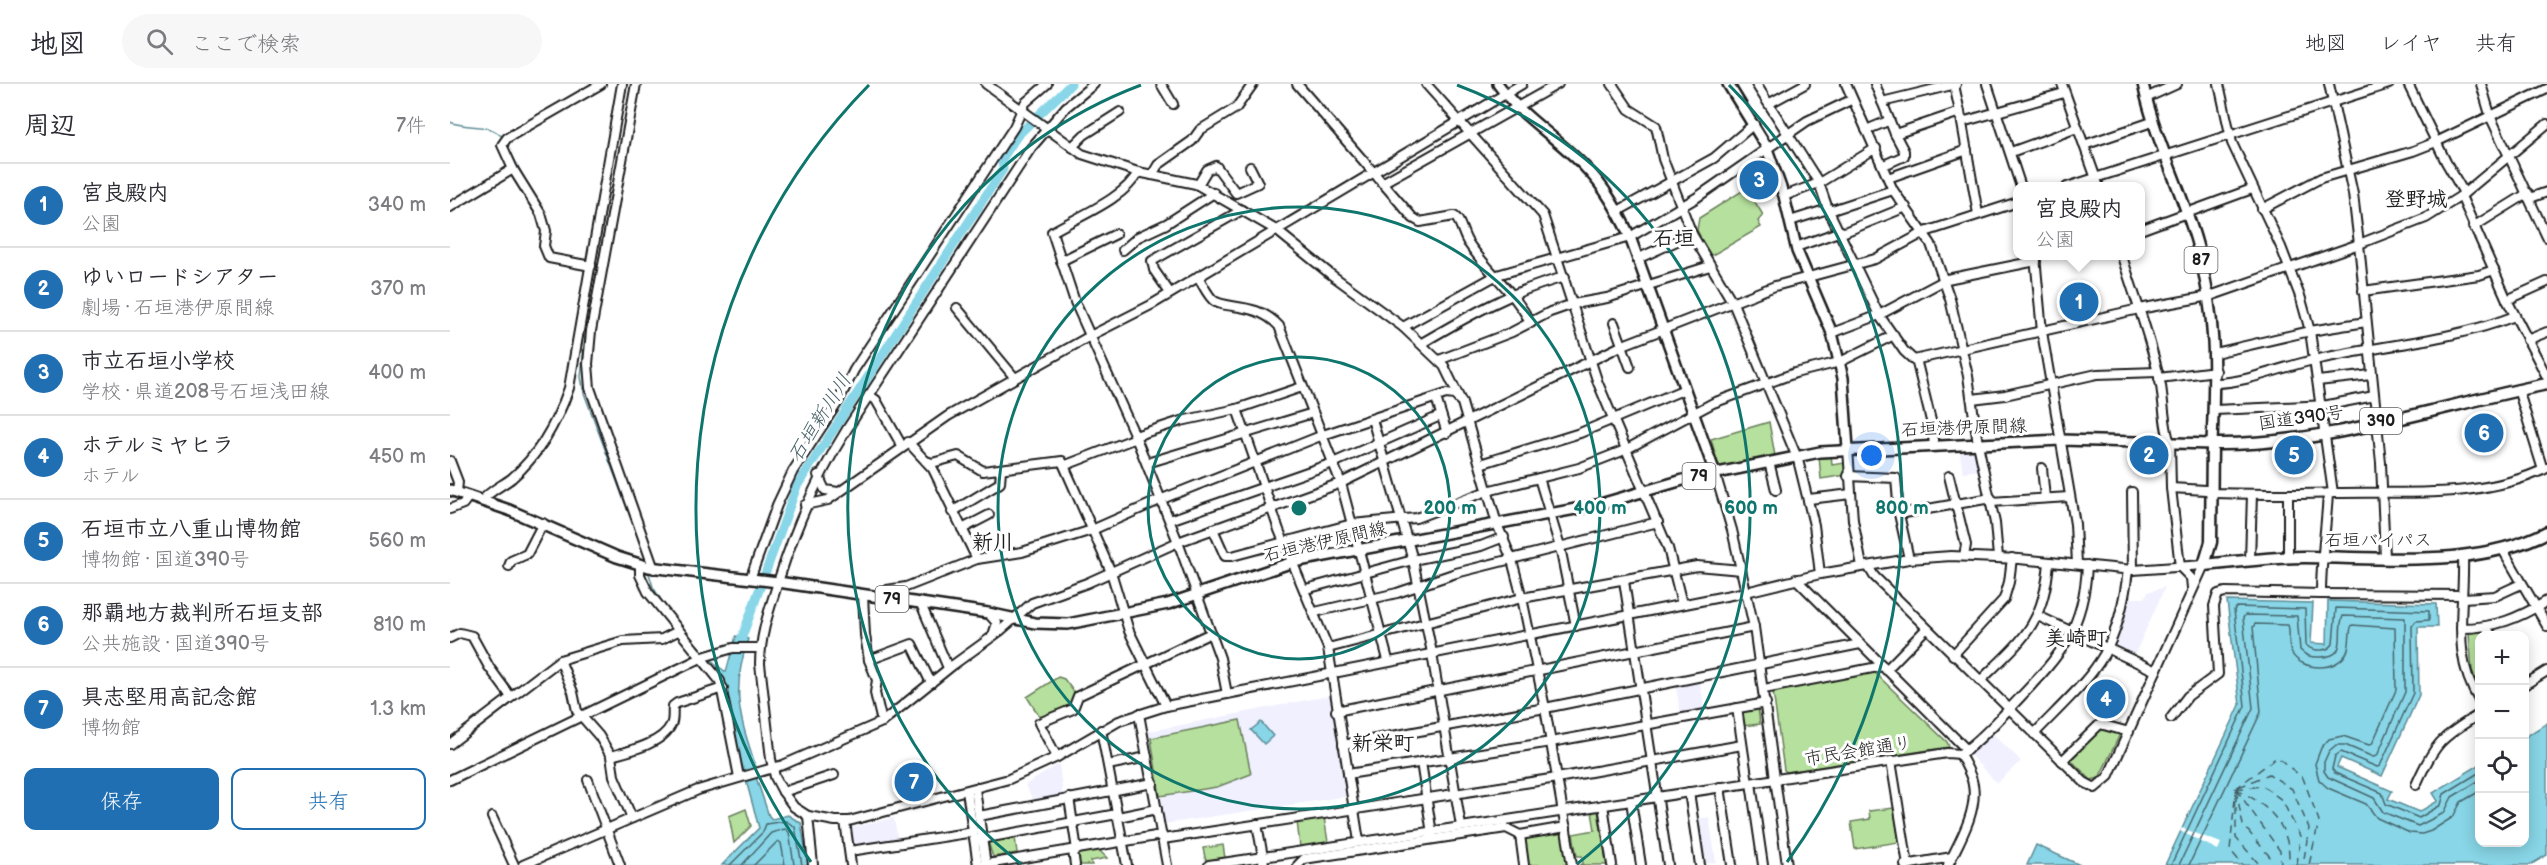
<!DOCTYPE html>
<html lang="ja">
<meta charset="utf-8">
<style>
body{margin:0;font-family:"Balsamiq Sans","Klee One",sans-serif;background:#f7f7f7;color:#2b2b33}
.controls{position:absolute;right:18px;bottom:18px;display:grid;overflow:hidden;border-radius:12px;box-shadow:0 3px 15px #0003}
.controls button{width:54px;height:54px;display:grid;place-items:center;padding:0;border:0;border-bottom:2px solid #e1e1e2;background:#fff;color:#2b2b33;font:30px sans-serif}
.you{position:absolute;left:1422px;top:372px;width:21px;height:21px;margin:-15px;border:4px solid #fff;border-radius:50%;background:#1a73e8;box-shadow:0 0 0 9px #1a73e833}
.badge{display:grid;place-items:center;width:39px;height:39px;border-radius:50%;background:#1f6fb2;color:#fff;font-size:20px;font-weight:700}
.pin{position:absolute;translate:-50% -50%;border:3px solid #fff;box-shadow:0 2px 6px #0006}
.popup{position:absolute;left:1563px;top:98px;width:132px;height:78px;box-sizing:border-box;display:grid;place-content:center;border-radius:12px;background:#fff;filter:drop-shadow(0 2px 4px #0005);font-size:20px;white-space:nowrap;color:#7c7c81}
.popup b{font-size:22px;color:#2b2b33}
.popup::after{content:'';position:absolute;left:50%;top:100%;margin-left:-12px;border:12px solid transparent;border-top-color:#fff}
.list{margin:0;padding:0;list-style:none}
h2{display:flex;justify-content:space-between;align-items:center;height:78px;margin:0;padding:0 24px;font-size:26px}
h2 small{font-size:20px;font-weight:400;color:#7c7c81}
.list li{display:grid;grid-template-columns:39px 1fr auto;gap:18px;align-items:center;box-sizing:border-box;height:84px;padding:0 24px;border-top:2px solid #e1e1e2}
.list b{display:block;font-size:22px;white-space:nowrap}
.list p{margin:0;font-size:20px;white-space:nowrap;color:#7c7c81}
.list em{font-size:20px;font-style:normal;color:#7c7c81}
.actions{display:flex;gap:12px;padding:18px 24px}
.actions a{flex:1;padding:14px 0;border:2px solid #1f6fb2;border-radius:12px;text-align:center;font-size:21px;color:#1f6fb2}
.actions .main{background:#1f6fb2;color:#fff}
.icon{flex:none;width:33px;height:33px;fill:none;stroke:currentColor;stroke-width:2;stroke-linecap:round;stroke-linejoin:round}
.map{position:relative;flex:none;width:2097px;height:781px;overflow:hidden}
header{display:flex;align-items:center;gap:36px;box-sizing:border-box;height:84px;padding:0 30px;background:#fff;border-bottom:2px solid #e1e1e2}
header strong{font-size:28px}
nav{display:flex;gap:33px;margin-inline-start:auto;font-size:21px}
.search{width:420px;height:54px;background:#f7f7f7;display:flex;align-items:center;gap:15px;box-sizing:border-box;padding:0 21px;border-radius:33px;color:#7c7c81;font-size:22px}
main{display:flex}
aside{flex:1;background:#fff}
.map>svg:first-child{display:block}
</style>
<header>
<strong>地図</strong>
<div class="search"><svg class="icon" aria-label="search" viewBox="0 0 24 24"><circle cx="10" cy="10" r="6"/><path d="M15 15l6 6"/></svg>ここで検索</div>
<nav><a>地図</a><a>レイヤ</a><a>共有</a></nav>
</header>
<main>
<aside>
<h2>周辺<small>7件</small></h2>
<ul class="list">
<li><span class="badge">1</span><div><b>宮良殿内</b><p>公園</p></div><em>340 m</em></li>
<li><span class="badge">2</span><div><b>ゆいロードシアター</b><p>劇場 · 石垣港伊原間線</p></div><em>370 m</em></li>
<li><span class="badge">3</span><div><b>市立石垣小学校</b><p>学校 · 県道208号石垣浅田線</p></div><em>400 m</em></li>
<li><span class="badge">4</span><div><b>ホテルミヤヒラ</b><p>ホテル</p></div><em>450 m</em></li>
<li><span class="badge">5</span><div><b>石垣市立八重山博物館</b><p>博物館 · 国道390号</p></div><em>560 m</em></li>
<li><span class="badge">6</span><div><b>那覇地方裁判所石垣支部</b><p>公共施設 · 国道390号</p></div><em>810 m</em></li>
<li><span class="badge">7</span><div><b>具志堅用高記念館</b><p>博物館</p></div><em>1.3 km</em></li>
</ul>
<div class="actions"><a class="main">保存</a><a>共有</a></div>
</aside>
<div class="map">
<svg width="2097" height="781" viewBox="0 0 2097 781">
<rect width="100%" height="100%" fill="#fff"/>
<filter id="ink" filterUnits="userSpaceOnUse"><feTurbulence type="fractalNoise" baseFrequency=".0167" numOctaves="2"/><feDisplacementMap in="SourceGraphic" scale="12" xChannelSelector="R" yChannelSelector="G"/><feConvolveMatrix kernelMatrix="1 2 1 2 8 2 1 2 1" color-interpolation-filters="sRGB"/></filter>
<g filter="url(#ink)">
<g fill="#f0f0ff">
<polygon points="1525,363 1532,386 1513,388 1509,364"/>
<polygon points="1715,503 1684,572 1666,563 1677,514 1694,514 1698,508"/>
<polygon points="1249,595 1255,626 1231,631 1225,599"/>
<polygon points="882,611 899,712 713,740 696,648"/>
<polygon points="1541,648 1571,677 1547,699 1519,670"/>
<polygon points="609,680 613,713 585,719 575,701"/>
<polygon points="1259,733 1266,778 1253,780 1246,735"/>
<polygon points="444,734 448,758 404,764 401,762 399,744"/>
</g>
<g fill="#b6e09d" stroke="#697e5c" stroke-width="1.5">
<polygon points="1300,102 1303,108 1300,110 1313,131 1308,137 1311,143 1259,173 1247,155 1250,152 1247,146 1249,134"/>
<polygon points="1319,338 1325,372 1273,384 1268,380 1261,355"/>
<polygon points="1381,370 1382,381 1395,379 1396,391 1371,395 1369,372"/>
<polygon points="2033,548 2037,551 2030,552 2029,604 2022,586 2019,549"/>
<polygon points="1423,587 1497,658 1499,663 1337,688 1334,686 1323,607"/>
<polygon points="608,593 614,595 624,608 623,621 594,634 589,632 577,613"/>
<polygon points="1308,624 1310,640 1292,642 1290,627"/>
<polygon points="790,636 801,690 767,703 710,712 701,654"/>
<polygon points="1653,643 1670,650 1649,694 1641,696 1621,676"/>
<polygon points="1444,724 1449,758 1405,765 1401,738 1420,735 1419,727"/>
<polygon points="296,725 301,742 284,759 279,732"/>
<polygon points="1148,727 1157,781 1129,781 1133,780 1132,772 1127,772 1123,750 1145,746 1142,728"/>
<polygon points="874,733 878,758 850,763 847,737"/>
<polygon points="1110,746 1113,749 1118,781 1077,781 1075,752"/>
<polygon points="565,753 567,769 543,773 538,758"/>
<polygon points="773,761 775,774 756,778 753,764"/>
<polygon points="649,766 657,774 641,777 642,781 629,781 627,770"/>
</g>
<g fill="#88d6e7" stroke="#5d8c96" stroke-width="1.5">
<polygon points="1777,517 1863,519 1861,559 1877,560 1878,517 1986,520 1987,543 1968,543 1969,611 1932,692 1891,674 1887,683 1942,707 1938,715 1969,728 1988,717 1983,709 2029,681 2030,758 2074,758 2075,653 2097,639 2097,771 2080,781 1715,781 1790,621"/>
<path d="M286,552L298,555C281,607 289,632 306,683L303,684L319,732L322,735L338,731L351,739L358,781H272L309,744L288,667L274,598L266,585L268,582L276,588Z"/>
<polygon points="811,638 823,652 814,660 801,646"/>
<polygon points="1586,761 1630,781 1577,781"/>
</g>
<polygon fill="#fff" points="1732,744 1771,759 1768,766 1730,747"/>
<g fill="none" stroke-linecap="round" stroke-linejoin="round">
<g stroke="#47666d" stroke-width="1.5">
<polyline points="280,781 313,748 316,740 336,737 345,743 352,781"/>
<polyline points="292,781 321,749 335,745 339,748 344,781"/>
<polyline points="304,781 328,757 331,759 335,781"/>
<path d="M1721,781L1795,622L1784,526L1787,523L1855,525L1856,561C1863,568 1878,568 1883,560L1886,524L1979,527V536L1966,537L1962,542L1963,609L1930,682L1927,683L1891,668L1885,672L1882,685L1885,689L1932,709L1936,720L1969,734L1991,721L1994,710L2030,688"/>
<path d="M1729,781L1803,624L1793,534L1795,531L1847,532L1850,566C1856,572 1860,573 1868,573C1901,574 1885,550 1893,532L1955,534V608L1927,672L1923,673L1895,661H1886L1879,667L1874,678V687L1878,693L1924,714L1933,728L1968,742L1994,729L2002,713L2030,696"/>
<path d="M1739,781L1811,628L1803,543L1805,540L1838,541C1841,549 1837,560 1841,568C1851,588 1888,588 1897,568C1901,560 1898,549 1902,541L1945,544L1946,606L1922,660L1919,661L1893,652L1879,655L1871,664L1865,680L1869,696L1878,704L1916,720L1927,734L1960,749L1972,750L1981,747L2003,733L2011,718L2030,707"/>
</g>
<g stroke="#5d8c96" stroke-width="1.5">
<polyline points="181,0 135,252 131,293 134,309 197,478"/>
<path d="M0,38C19,46 40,37 54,55"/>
<polyline points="56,59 77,100"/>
<polyline points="198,486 203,503 216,524"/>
<polyline points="234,547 256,570"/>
<polyline points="261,575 268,583"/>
</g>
<polyline stroke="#88d6e7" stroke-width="9" points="288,564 347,402 553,85 552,75 567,52 621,0"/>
<g stroke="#425d63" stroke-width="1.5" stroke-dasharray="8 6" stroke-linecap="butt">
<polyline points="1789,703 1819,690 1842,705 1859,744 1853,781"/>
<polyline points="1785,705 1827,673 1853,694 1869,737 1859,781"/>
<polyline points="1786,705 1813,702 1832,716 1850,752 1847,781"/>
<path d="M1786,705C1820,722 1841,742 1839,781"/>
<polyline points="1786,705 1830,767 1831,781"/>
<polyline points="1786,706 1793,741 1821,774 1822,781"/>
<polyline points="1786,709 1786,754 1810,781"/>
<polyline points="1785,715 1780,766 1793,781"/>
</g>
<g stroke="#1c1c1c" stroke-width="12">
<g id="minor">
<polyline points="186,0 141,247 138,280 140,304 204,485"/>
<polyline points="536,0 632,70 688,88 746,100 826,146 879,189 953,243 994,282 1012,319 1047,440 1062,476 1072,514 1095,624 1122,781"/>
<path d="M644,0L616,23L581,64L397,345C367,393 346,442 329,495C320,524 310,550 310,580L321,675L325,693L333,708L344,723L358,732L385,737H399L559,695L607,673L669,637L716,622L1296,508L1370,490L1459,475L1501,472L1569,475L1683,486L1754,481"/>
<polyline points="711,0 723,20"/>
<path d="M847,0L963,134L970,138L1004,132C1011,136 1013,153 1019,160C1040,190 1062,205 1081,239"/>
<polyline points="976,0 1093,131 1148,299 1218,464 1232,520"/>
<polyline points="1162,0 1179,25 1206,42 1213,75 1242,150 1283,219 1348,376 1364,441 1370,490"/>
<polyline points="1306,0 1369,99 1378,125 1429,231 1454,267 1467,279 1482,341 1484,362"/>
<polyline points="1396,0 1443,106 1481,160 1500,215 1518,292 1528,360 1545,439 1548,473"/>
<polyline points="1425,0 1445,50 1510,28 1528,130"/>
<polyline points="1537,0 1571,103"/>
<polyline points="1612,0 1649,103"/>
<polyline points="1769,0 1782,59 1831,163 1851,215 1860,247 1883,409"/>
<polyline points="1879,0 1903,110 1909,160 1931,379 1935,473"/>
<polyline points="1958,0 1996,78 2014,109"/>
<polyline points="2031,0 2041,34 2097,153"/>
<polyline points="1504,1 1510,28"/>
<polyline points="1696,14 1727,0"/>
<polyline points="1432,18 1506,0"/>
<polyline points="1320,19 1355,0"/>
<polyline points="1512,38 1614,9"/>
<polyline points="1416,46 1438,37"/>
<polyline points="1634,61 1702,38"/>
<polyline points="622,63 634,51 670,28"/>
<polyline points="1561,68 1627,44"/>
<polyline points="1434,81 1454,72 1454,67 1445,50"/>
<path d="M688,88C676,114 627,133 602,148L625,218L686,354L728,458L770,574L777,610"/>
<polyline points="702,91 708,81 742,57 750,46 786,24 803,0"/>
<polyline points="1438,94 1517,66"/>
<polyline points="932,99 1108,0"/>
<polyline points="748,101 757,86 766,82 786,109 808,99 800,83"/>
<polyline points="1617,103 1939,0"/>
<polyline points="1334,112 1369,99 1426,64"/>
<polyline points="2011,112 2057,216 2097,293"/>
<polyline points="2080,114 2097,108"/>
<polyline points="0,123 63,85"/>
<polyline points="1812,125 1871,94 1963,67 1986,58 2097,5"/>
<polyline points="1168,127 1264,74 1304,40"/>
<polyline points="1379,127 1443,106"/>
<polyline points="1340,137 1378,125"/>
<polyline points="2023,143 2078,109"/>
<polyline points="1690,146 1802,105"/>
<polyline points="1392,149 1456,123"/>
<polyline points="1346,163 1391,147"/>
<polyline points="673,166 688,153 716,140 764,109"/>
<polyline points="1585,172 1592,248 1625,440 1627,480"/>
<path d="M1672,172C1685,215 1702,257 1711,302C1713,313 1715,350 1720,357L1721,404L1730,483L1741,494L1742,504"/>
<polyline points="1187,175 1242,150"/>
<polyline points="611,177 666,150"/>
<polyline points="141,182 99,174 94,162 96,147 91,130 63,85 52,61 57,54 151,0"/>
<path d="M748,192C752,200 757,210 763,216C774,226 806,217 829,242L891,399L938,576"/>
<polyline points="1913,207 2029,191 2044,186"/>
<polyline points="720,209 704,186 702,177 792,126"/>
<polyline points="2057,216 2097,198"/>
<polyline points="507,224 565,294"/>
<polyline points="1164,239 1180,283"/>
<polyline points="953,243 1047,191 1180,153 1246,114 1357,37 1401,16"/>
<polyline points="1382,249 1429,231 1497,195 1586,177"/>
<polyline points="2077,256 2097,248"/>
<path d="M972,259C1018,232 1063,206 1115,193"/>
<polyline points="1765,269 1860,247 1916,238"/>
<polyline points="989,276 1062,248 1100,228 1123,220 1157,214 1260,182"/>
<polyline points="1464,276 1689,225 1760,212 1909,160 1976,134 2011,112 2097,40"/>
<polyline points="1709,294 1766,287"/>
<polyline points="1868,297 1921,291"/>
<path d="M1766,299C1799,298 1831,283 1864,276C1930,261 2001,257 2065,232"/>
<polyline points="2068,305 2093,386"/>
<polyline points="419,311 426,316 452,362"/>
<polyline points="986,314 997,349"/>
<polyline points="1522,315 1555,311 1647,290 1708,288"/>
<polyline points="787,325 829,446 878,564 909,757"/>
<polyline points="1764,326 1878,321 1924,312"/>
<polyline points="922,335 963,476 981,564 1011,742"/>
<polyline points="685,352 731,337 787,325 852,303"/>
<polyline points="458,358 483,385 527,475"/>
<polyline points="1398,365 1403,436 1412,482"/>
<polyline points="0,377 8,398 7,408"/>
<polyline points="476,377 482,379 508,372 533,387 612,377 661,488 679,547 716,622"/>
<polyline points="1319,378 1326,406"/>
<polyline points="697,379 863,329"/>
<polyline points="1030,380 1130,349 1235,305"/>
<polyline points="616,381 686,354"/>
<polyline points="1592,384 1595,414"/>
<polyline points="1265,389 1282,446 1304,543 1337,781"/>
<polyline points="368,391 375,406 388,408"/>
<polyline points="1398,392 1446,394 1449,430 1459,475"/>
<polyline points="1499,392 1516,461 1514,472"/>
<polyline points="1089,394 1110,463 1126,542"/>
<path d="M1721,404L1756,406L1765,409C1805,410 1845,411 1885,409C1955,407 2031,416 2097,384"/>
<polyline points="1682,408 1683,486"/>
<polyline points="1359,415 1401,410"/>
<path d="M32,417C40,406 52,402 62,394C90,370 107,338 119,304L172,0"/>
<polyline points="1541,418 1619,413"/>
<polyline points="355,421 378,416 498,332 640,252 701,221 1072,0"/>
<polyline points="0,425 13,420 19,412"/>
<polyline points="502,428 550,399 551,385"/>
<polyline points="1449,430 1541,414"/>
<polyline points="720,436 883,379 990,332"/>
<polyline points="512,445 539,431"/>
<polyline points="763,445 775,472 782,472 902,440 966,434 1037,407 1129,384 1175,366 1263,319 1345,289 1390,278 1444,251"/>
<polyline points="2053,466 2097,542"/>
<path d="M2013,472C2015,524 2000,570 2030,618"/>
<polyline points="1838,473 1838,411"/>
<polyline points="1800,476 1802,410"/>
<polyline points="190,481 190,491 198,508 270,597 289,693"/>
<polyline points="59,482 61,477 77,470 93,439"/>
<polyline points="1418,482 1424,492 1634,698 1645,704 1658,693 1754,481"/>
<polyline points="300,495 327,421 343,387 388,318 404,286 564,43 575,19 597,0"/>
<polyline points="1346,495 1517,666"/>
<polyline points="1174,497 1218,781"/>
<polyline points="856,505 963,476 1031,462 1054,453"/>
<polyline points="1871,510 2012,511"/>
<polyline points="413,511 415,551 419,576 427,596 425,609 432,638"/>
<polyline points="431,514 437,506 456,503 527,475 572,468 642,446 712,415 873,351 996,310 1005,311 1009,316"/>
<polyline points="2013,514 2045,512 2071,500"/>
<polyline points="471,520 498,584"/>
<polyline points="865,528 947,509 1006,489 1208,438"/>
<polyline points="538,529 547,539 543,551"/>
<polyline points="1588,532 1706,587"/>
<polyline points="2036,543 2042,552"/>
<path d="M2011,544C2045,544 2069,534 2097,517"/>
<polyline points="0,554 10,549 22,552 39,583 61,613"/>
<polyline points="878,564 1072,514 1247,482 1291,486"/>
<polyline points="1503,571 1554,515 1559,498 1562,474"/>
<polyline points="110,576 123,608 127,627 149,652 161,672 164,692 182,734"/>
<polyline points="419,576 462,560 481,599"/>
<polyline points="1436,586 1476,545"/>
<path d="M1530,597C1573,555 1594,541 1599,478"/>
<polyline points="2074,601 2097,587"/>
<polyline points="1314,605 1433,582"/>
<polyline points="1287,624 1298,699"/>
<polyline points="886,627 1304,543"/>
<polyline points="689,630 717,781"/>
<path d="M1721,634L1738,612L1768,590L1764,522L1768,510L1775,508L1871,510C1871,476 1876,444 1878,410"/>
<polyline points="651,646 677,781"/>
<path d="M1584,650C1642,590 1668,574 1678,486"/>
<polyline points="0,660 110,576 173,557 212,555 228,547"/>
<polyline points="893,661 1095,624 1410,560"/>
<path d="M161,672C179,667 212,660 221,641C224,635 222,628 223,622L227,619L273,604"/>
<polyline points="607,673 589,639 623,625 628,612 761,549"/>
<polyline points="1441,677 1458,781"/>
<polyline points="1612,677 1650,640 1679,648"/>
<polyline points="971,678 982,750"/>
<polyline points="658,681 697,673"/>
<polyline points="898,690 1101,658 1316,619"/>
<polyline points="0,696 253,573 283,564 310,564"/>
<polyline points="138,696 170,781"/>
<polyline points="1301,699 1313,781"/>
<path d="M1966,701C1984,660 1991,653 2030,630"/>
<polyline points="1270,703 1282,781"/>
<polyline points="525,705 536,781"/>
<polyline points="517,707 528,781"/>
<polyline points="333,708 384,691"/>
<polyline points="1239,708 1250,781"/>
<polyline points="619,714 627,766"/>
<polyline points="1181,717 1191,781"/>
<polyline points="1153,721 1162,781"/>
<polyline points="358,732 363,781"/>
<polyline points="529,732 703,699"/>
<polyline points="42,733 64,781"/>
<polyline points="668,733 707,725"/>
<polyline points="395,737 401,781"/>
<path d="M807,740L813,773L1497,669L1510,670C1529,658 1545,639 1561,623C1606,575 1634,550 1637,481"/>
<polyline points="1070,751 1074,781"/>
<polyline points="713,755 1107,694 1292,661"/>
<polyline points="525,756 667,730"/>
<polyline points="400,767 524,748"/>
<polyline points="623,767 625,781"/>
<polyline points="73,781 248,706 333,681 432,638 503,581 550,547 582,519 637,499 728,458 891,399 1173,261 1325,202 1425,175 1475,148 1568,118"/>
<polyline points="531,781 712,751"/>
<polyline points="759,781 813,773 814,781"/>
<polyline points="848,781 854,775 1056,744 1070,751 1116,743"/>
<polyline points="1455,781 1502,773"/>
<path d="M1498,781C1509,758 1528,727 1523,701C1522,691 1514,679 1510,670"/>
</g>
</g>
<g stroke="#1c1c1c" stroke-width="14">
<g id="major">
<path d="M1048,0C1072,34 1107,53 1135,83C1155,103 1168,127 1180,153L1265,389"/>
<polyline points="1278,0 1316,62 1334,112 1347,167 1382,249 1393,294 1398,365"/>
<path d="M0,406L59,426L167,473L199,483L328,498L538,529L585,539L618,540L718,520L843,478L1147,421L1233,396L1370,368L1611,356L1762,360C1765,285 1767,234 1747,160C1732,106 1705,56 1693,0"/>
</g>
</g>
<g stroke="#1c1c1c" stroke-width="15">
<path id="highway" d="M2097,300C1987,322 1876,362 1762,360L1761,458L1754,481C1788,478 1821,473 1855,473C1932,473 2027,485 2097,448"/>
</g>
<use href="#minor" stroke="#fff" stroke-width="8"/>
<use href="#major" stroke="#fff" stroke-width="9"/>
<use href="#highway" stroke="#fff" stroke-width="10"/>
</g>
</g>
<g fill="none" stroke="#0f766e" stroke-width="3">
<circle cx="849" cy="424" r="151"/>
<circle cx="849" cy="424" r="301"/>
<path d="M571 780A452 452 0 0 1 691 1M1007 1A452 452 0 0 1 1127 780"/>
<path d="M361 778A603 603 0 0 1 419 1M1279 1A603 603 0 0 1 1337 778"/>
</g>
<g text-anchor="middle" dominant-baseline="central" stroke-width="6" stroke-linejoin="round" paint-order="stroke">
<g fill="#fff" stroke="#606060" stroke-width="1.5">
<rect x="1734.5" y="163" width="33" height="26" rx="4.5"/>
<rect x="1910" y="324" width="42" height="26" rx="4.5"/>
<rect x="1232.5" y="379" width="33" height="26" rx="4.5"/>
<rect x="425.5" y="502" width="33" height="26" rx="4.5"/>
</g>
<g font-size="16" font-weight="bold" fill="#1c1c1c">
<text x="1751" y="176">87</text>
<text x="1931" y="337">390</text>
<text x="1249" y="392">79</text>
<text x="442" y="515">79</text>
</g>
<g font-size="18" fill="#1c1c1c" stroke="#fff">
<text transform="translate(1851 334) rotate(-8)">国道390号</text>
<text transform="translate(1514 344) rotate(-2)">石垣港伊原間線</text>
<text x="1928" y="456">石垣バイパス</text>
<text transform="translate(875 458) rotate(-13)">石垣港伊原間線</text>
<text transform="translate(1408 667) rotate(-9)">市民会館通り</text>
</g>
<g font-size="20" font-style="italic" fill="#425d63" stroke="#fff">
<text transform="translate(370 334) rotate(-58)">石垣新川川</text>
</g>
<g font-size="21" font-weight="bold" fill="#1c1c1c" stroke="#fff">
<text x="1966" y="115">登野城</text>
<text x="1224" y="154">石垣</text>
<text x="543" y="458">新川</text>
<text x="1626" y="554">美崎町</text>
<text x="933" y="659">新栄町</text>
</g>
</g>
<circle cx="849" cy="424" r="9" fill="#0f766e" stroke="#fff" stroke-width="3"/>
<g font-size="18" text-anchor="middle" font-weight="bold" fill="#0f766e" stroke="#fff" stroke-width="6" stroke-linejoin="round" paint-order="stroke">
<text x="1000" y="430">200 m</text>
<text x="1150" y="430">400 m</text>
<text x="1301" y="430">600 m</text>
<text x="1452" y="430">800 m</text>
</g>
</svg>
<div class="controls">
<button>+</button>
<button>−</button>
<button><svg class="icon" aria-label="locate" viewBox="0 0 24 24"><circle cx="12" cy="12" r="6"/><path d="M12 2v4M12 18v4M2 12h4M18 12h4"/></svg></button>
<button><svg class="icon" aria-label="layers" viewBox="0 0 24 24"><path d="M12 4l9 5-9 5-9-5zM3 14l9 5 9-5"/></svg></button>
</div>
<div class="you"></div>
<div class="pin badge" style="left:1629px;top:218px">1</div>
<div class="popup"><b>宮良殿内</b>公園</div>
<div class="pin badge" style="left:1699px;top:371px">2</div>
<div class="pin badge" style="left:1309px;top:96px">3</div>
<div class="pin badge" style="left:1656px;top:615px">4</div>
<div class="pin badge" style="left:1844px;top:371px">5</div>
<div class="pin badge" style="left:2034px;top:349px">6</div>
<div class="pin badge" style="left:464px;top:698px">7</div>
</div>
</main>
